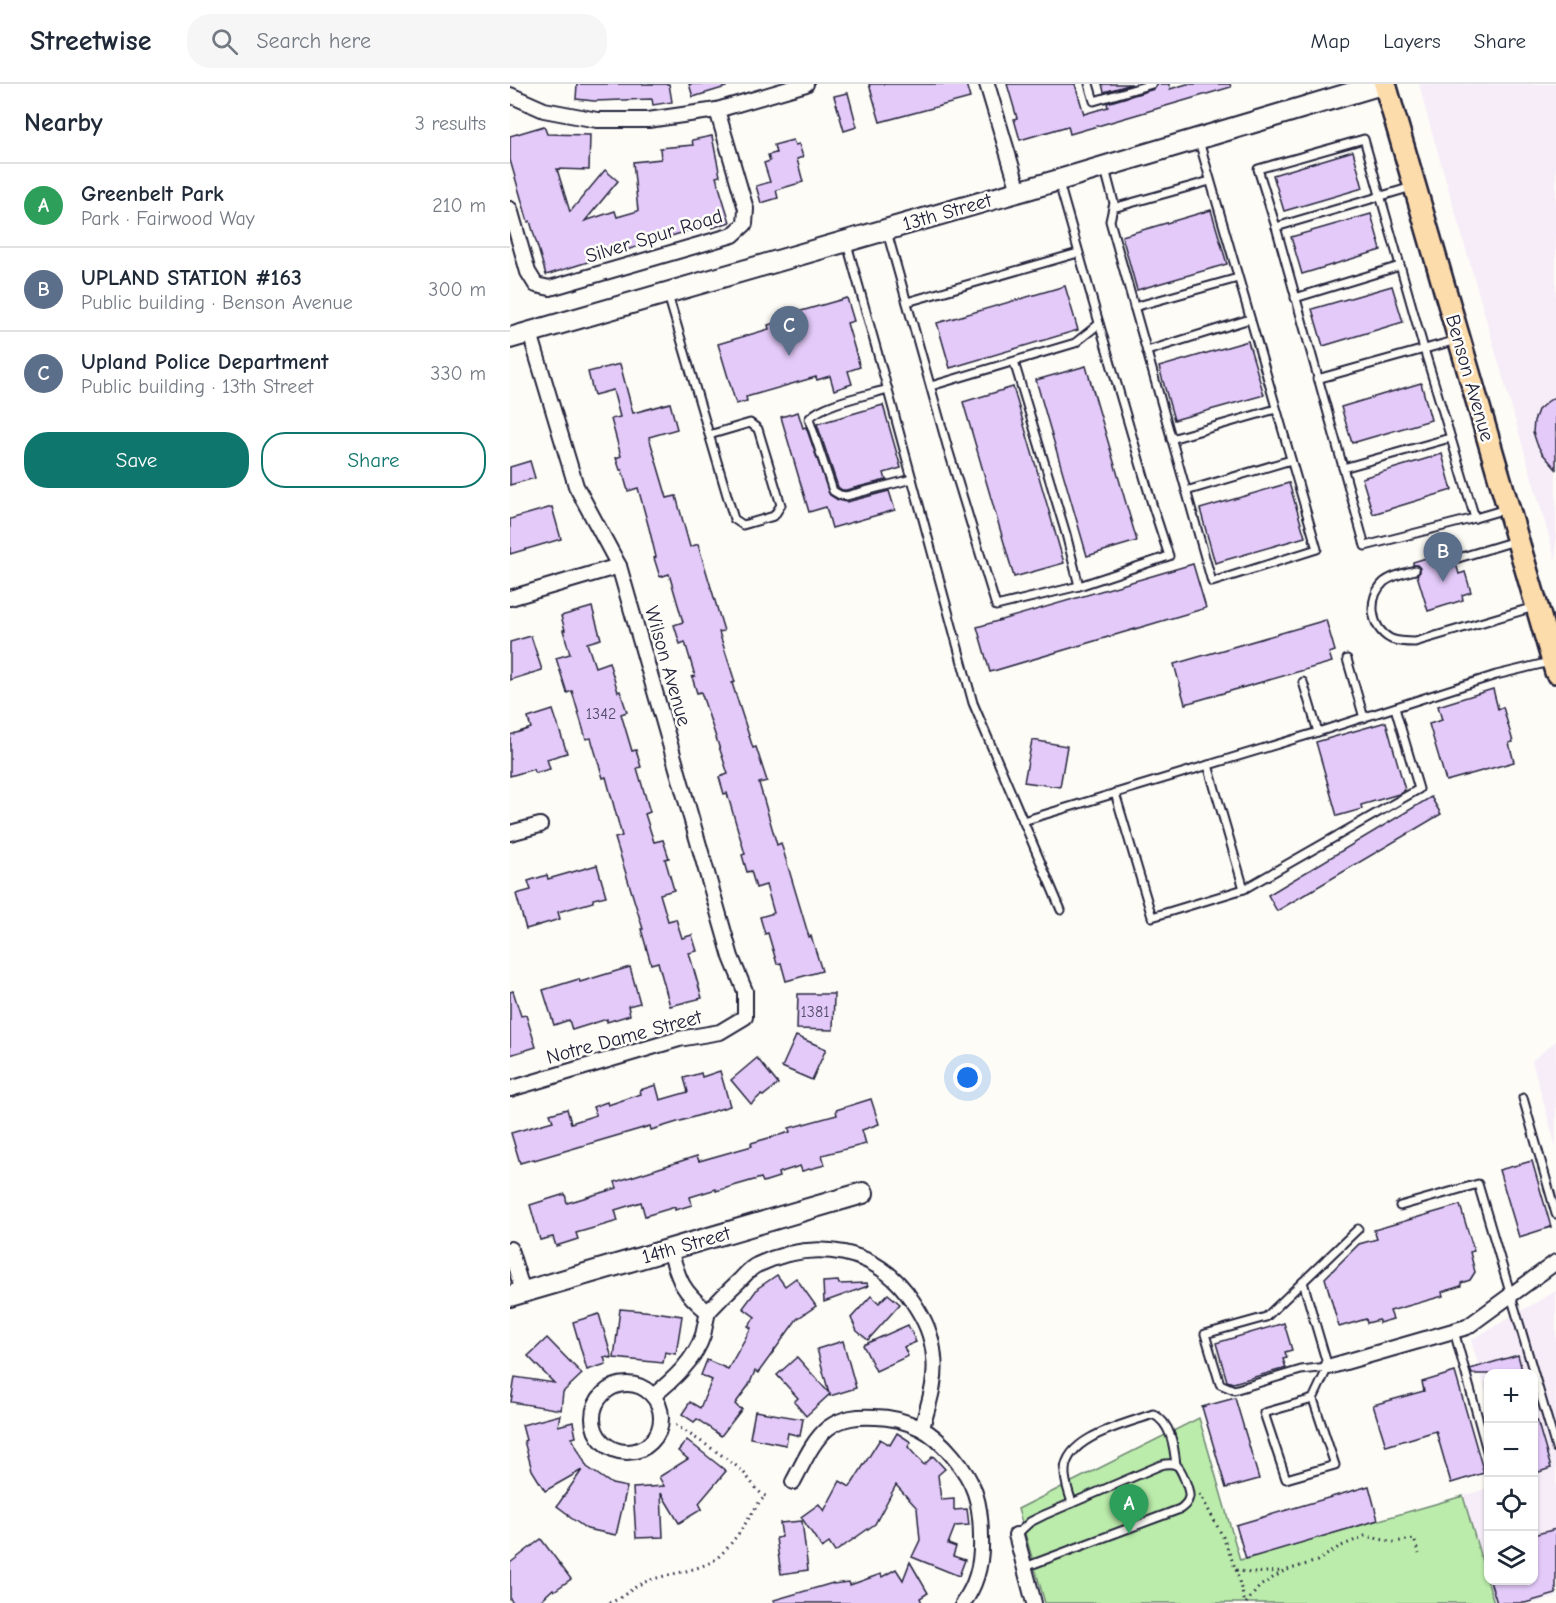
<!DOCTYPE html>
<meta charset="utf-8">
<style>
body{margin:0;font-family:"Comic Neue",sans-serif;background:#f6f6f7;color:#1f2937}
.controls{position:absolute;right:18px;bottom:18px;display:grid;overflow:hidden;border-radius:12px;box-shadow:0 2px 4px #0004}
.controls button{width:54px;height:54px;display:grid;place-items:center;padding:0;border:0;border-bottom:2px solid #e0e1e3;background:#fff;color:#1f2937;font:30px sans-serif}
.you{position:absolute;left:458px;top:994px;width:21px;height:21px;margin:-15px;border:4px solid #fff;border-radius:50%;background:#1a73e8;box-shadow:0 0 0 9px #1a73e833}
.badge{display:grid;place-items:center;width:39px;height:39px;border-radius:50%;background:#0f766e;color:#fff;font-size:20px;font-weight:700}
.pin{position:absolute;translate:-50% -50px;filter:drop-shadow(0 2px 3px #0008)}
.pin::after{content:'';position:absolute;top:32px;width:21px;height:18px;background:inherit;clip-path:polygon(0 0,100% 0,50% 100%)}
.list{margin:0;padding:0;list-style:none}
h2{display:flex;justify-content:space-between;align-items:center;height:78px;margin:0;padding:0 24px;font-size:26px}
h2 small{font-size:20px;font-weight:400;color:#747a83}
.list li{display:grid;grid-template-columns:39px 1fr auto;gap:18px;align-items:center;box-sizing:border-box;height:84px;padding:0 24px;border-top:2px solid #e0e1e3}
.list b{display:block;font-size:22px;white-space:nowrap}
.list p{margin:0;font-size:20px;white-space:nowrap;color:#747a83}
.list em{font-size:20px;font-style:normal;color:#747a83}
.actions{display:flex;gap:12px;padding:18px 24px}
.actions a{flex:1;padding:14px 0;border:2px solid #0f766e;border-radius:24px;text-align:center;font-size:21px;color:#0f766e}
.actions .main{background:#0f766e;color:#fff}
.icon{flex:none;width:33px;height:33px;fill:none;stroke:currentColor;stroke-width:2;stroke-linecap:round;stroke-linejoin:round}
.map{position:relative;flex:none;width:1046px;height:1519px;overflow:hidden}
header{display:flex;align-items:center;gap:36px;box-sizing:border-box;height:84px;padding:0 30px;background:#fff;border-bottom:2px solid #e0e1e3}
header strong{font-size:28px}
nav{display:flex;gap:33px;margin-inline-start:auto;font-size:21px}
.search{width:420px;height:54px;background:#f6f6f7;display:flex;align-items:center;gap:15px;box-sizing:border-box;padding:0 21px;border-radius:24px;color:#747a83;font-size:22px}
main{display:flex}
aside{flex:1;background:#fff}
.map>svg:first-child{display:block}
</style>
<header>
<strong>Streetwise</strong>
<div class="search"><svg class="icon" aria-label="search" viewBox="0 0 24 24"><circle cx="10" cy="10" r="6"/><path d="M15 15l6 6"/></svg>Search here</div>
<nav><a>Map</a><a>Layers</a><a>Share</a></nav>
</header>
<main>
<aside>
<h2>Nearby<small>3 results</small></h2>
<ul class="list">
<li><span class="badge" style="background:#2e9e5b">A</span><div><b>Greenbelt Park</b><p>Park · Fairwood Way</p></div><em>210 m</em></li>
<li><span class="badge" style="background:#5c6f8a">B</span><div><b>UPLAND STATION #163</b><p>Public building · Benson Avenue</p></div><em>300 m</em></li>
<li><span class="badge" style="background:#5c6f8a">C</span><div><b>Upland Police Department</b><p>Public building · 13th Street</p></div><em>330 m</em></li>
</ul>
<div class="actions"><a class="main">Save</a><a>Share</a></div>
</aside>
<div class="map">
<svg width="1046" height="1519" viewBox="0 0 1046 1519">
<rect width="100%" height="100%" fill="#fdfcf7"/>
<filter id="ink" filterUnits="userSpaceOnUse"><feTurbulence type="fractalNoise" baseFrequency=".0167" numOctaves="2"/><feDisplacementMap in="SourceGraphic" scale="12" xChannelSelector="R" yChannelSelector="G"/><feConvolveMatrix kernelMatrix="1 2 1 2 8 2 1 2 1" color-interpolation-filters="sRGB"/></filter>
<g filter="url(#ink)">
<g fill="#f6edf8">
<polygon points="909,0 1046,0 1046,477 915,24"/>
<polygon points="1046,957 1046,1063 1022,977"/>
<polygon points="1046,1207 1046,1513 1026,1519 985,1519 953,1412 978,1404 978,1496 1023,1496 1023,1290 978,1290 978,1315 961,1256"/>
</g>
<polygon fill="#bbecab" stroke="#6e8773" stroke-width="1.5" points="689,1334 730,1476 953,1412 984,1519 535,1519 508,1425"/>
<g fill="#e4caf9" stroke="#22223b" stroke-width="1.5">
<polygon points="67,0 159,0 162,18 143,21 142,15 84,17 66,15"/>
<polygon points="179,0 215,0 216,3 183,13"/>
<polygon points="359,0 456,0 460,14 370,38"/>
<polygon points="497,0 565,0 574,30 598,23 597,19 644,5 648,0 659,0 660,5 677,0 720,0 721,3 560,50 558,42 510,56 504,35 507,34"/>
<polygon points="592,0 622,0 594,8"/>
<polygon points="338,9 347,43 334,47 324,12"/>
<polygon points="34,42 37,50 80,51 79,86 47,85 60,128 95,86 108,97 75,137 105,127 107,133 128,127 123,78 151,75 150,64 183,61 182,56 202,52 210,92 206,93 220,138 202,144 200,140 36,191 20,137 18,138 0,76 0,52"/>
<polygon points="283,56 285,61 289,60 293,73 287,75 293,98 266,106 268,114 251,119 246,102 260,98 254,79 260,77 258,71 266,69 264,61"/>
<polygon points="843,67 853,104 774,127 763,91"/>
<polygon points="701,126 717,180 627,206 612,152"/>
<polygon points="861,130 871,166 792,190 781,153"/>
<polygon points="555,202 568,246 440,284 427,239"/>
<polygon points="882,202 893,238 813,262 802,225"/>
<polygon points="337,214 344,237 337,239 350,283 338,287 342,300 324,306 320,292 307,296 306,293 236,313 237,317 226,320 208,260 259,245 258,241 271,237 270,233"/>
<polygon points="738,257 754,311 664,336 649,283"/>
<polygon points="110,280 123,329 160,319 167,345 139,353 157,414 166,412 180,463 188,460 214,547 209,548 225,598 222,599 243,664 246,663 257,697 249,699 267,761 271,759 299,853 301,852 312,887 276,897 271,879 267,880 258,849 255,850 250,833 264,829 256,801 246,804 241,787 237,788 232,771 235,770 217,709 214,710 209,693 218,690 191,608 187,609 182,593 185,592 175,558 170,560 164,541 173,538 159,490 150,493 144,474 146,473 139,444 128,404 118,407 112,386 110,386 106,374 111,372 101,335 110,333 103,306 84,311 78,288"/>
<polygon points="576,282 627,457 577,472 526,296"/>
<polygon points="911,299 921,336 842,359 831,323"/>
<polygon points="503,303 554,479 504,493 453,318"/>
<polygon points="1046,312 1046,385 1032,369 1027,360 1023,348 1024,337 1028,326 1037,318"/>
<polygon points="373,321 391,384 374,389 376,396 336,406 332,406 328,403 307,340"/>
<polygon points="288,328 293,344 296,343 320,411 328,416 337,418 379,407 385,426 322,444 316,423 299,428 271,333"/>
<polygon points="932,370 942,406 863,430 852,394"/>
<polygon points="20,377 25,394 0,401 0,383"/>
<polygon points="779,399 795,453 705,479 690,425"/>
<polygon points="42,423 51,455 0,470 0,435"/>
<polygon points="942,466 943,470 940,473 940,477 943,480 946,480 949,490 955,488 961,508 952,511 953,516 918,527 907,491 910,488 910,484 907,481 903,481 903,478"/>
<polygon points="683,480 696,524 480,588 467,543"/>
<polygon points="82,523 91,555 77,559 85,583 99,578 108,608 110,607 117,628 111,630 122,667 126,666 131,683 127,684 140,728 135,730 144,758 153,756 159,774 155,775 164,806 150,810 158,837 166,835 172,854 182,851 187,867 179,869 192,914 160,922 148,878 141,880 131,845 133,845 105,754 112,752 96,693 93,694 81,654 76,655 62,607 57,609 46,574 60,570 53,546 55,546 51,532"/>
<polygon points="816,536 825,567 819,569 822,578 675,620 664,580"/>
<polygon points="21,552 32,586 0,596 0,558"/>
<polygon points="983,605 988,625 993,623 1003,658 999,659 1004,678 936,697 919,640 932,636 928,622"/>
<polygon points="43,626 57,669 37,675 40,685 25,689 24,685 0,692 0,651 21,644 18,634"/>
<polygon points="876,638 895,706 889,710 851,721 852,725 827,732 806,658"/>
<polygon points="522,656 557,662 550,703 514,698"/>
<polygon points="921,713 931,730 767,827 758,811"/>
<polygon points="87,781 96,812 83,815 83,818 48,828 50,835 16,845 6,810 21,806 18,797 37,791 38,795"/>
<polygon points="120,883 130,919 118,922 120,931 97,938 97,935 62,946 59,936 44,941 33,906 69,895 70,898"/>
<polygon points="3,907 11,932 16,931 26,963 0,971 0,908"/>
<polygon points="288,910 324,910 323,946 287,945"/>
<polygon points="286,952 316,965 302,996 272,983"/>
<polygon points="247,974 268,1000 253,1012 251,1011 241,1020 221,996"/>
<polygon points="210,987 220,1022 141,1046 140,1042 24,1076 24,1075 10,1079 1,1049 43,1037 40,1030 57,1025 61,1039 86,1031 83,1023 97,1018 98,1021 131,1010 130,1006 146,1001 150,1016 178,1008 174,994 191,989 192,993"/>
<polygon points="361,1015 369,1040 352,1046 356,1060 312,1071 315,1081 292,1087 290,1082 268,1089 269,1093 253,1098 251,1094 206,1107 206,1105 180,1113 182,1121 165,1126 165,1123 135,1132 131,1118 105,1126 108,1137 66,1149 68,1155 46,1162 43,1153 30,1156 20,1121 55,1110 57,1119 107,1104 105,1098 187,1072 189,1077 242,1062 241,1059 280,1048 279,1044 327,1031 326,1026"/>
<polygon points="1022,1077 1041,1143 1009,1153 989,1086"/>
<polygon points="950,1121 964,1167 960,1168 965,1188 960,1196 951,1199 951,1202 932,1208 933,1212 880,1227 883,1235 869,1239 869,1236 857,1239 856,1235 829,1243 815,1194 849,1160 867,1155 864,1146"/>
<polygon points="267,1191 275,1202 286,1194 306,1222 287,1235 248,1289 245,1287 239,1301 225,1320 229,1324 232,1325 211,1352 187,1335 184,1338 172,1330 180,1318 190,1324 202,1296 191,1291 197,1276 218,1285 241,1244 238,1242 245,1233 233,1224 248,1204"/>
<polygon points="328,1197 329,1200 357,1199 358,1202 314,1218 313,1198"/>
<polygon points="378,1210 390,1220 358,1256 347,1247 341,1234 361,1212 369,1219"/>
<polygon points="110,1225 145,1228 172,1232 166,1270 155,1268 153,1279 104,1274"/>
<polygon points="89,1230 102,1274 94,1273 96,1280 77,1286 63,1238"/>
<polygon points="774,1239 782,1266 775,1268 777,1274 773,1275 776,1284 723,1299 717,1297 706,1259"/>
<polygon points="398,1241 406,1258 394,1263 398,1272 366,1287 353,1261"/>
<polygon points="37,1254 72,1290 53,1308 51,1326 1,1318 5,1293 44,1299 18,1272"/>
<polygon points="333,1257 346,1304 320,1312 320,1310 296,1332 284,1318 288,1314 267,1291 287,1273 319,1309 307,1265"/>
<polygon points="1008,1271 1013,1290 962,1290 960,1285"/>
<polygon points="945,1288 974,1389 941,1399 926,1347 876,1362 863,1321 914,1307 912,1298"/>
<polygon points="725,1314 749,1395 716,1404 692,1323"/>
<polygon points="245,1327 293,1335 290,1352 278,1349 276,1361 240,1354"/>
<polygon points="50,1331 48,1342 63,1338 66,1353 62,1354 77,1383 102,1400 117,1403 106,1451 77,1445 58,1432 59,1431 47,1422 72,1386 35,1407 22,1386 14,1357 16,1356 12,1341"/>
<polygon points="1027,1336 1041,1384 1023,1390 1023,1337"/>
<polygon points="387,1349 401,1358 398,1363 414,1381 423,1372 435,1385 428,1391 431,1416 444,1415 444,1426 457,1425 459,1441 445,1442 438,1460 446,1463 443,1472 455,1476 449,1492 402,1473 410,1456 407,1424 386,1401 365,1440 325,1468 319,1459 312,1464 291,1433 309,1420 314,1427 330,1397 340,1403 370,1355 380,1361"/>
<polygon points="177,1356 216,1387 189,1419 192,1425 169,1439 151,1409 153,1453 126,1454 123,1404 154,1402 149,1393 178,1375 168,1367"/>
<polygon points="859,1402 868,1436 736,1475 726,1441"/>
<polygon points="292,1437 298,1486 271,1490 266,1454 272,1453 270,1439"/>
<polygon points="1046,1445 1046,1510 1015,1519 987,1519 980,1497 1023,1497 1023,1451"/>
<polygon points="31,1455 61,1495 44,1507 43,1505 28,1519 4,1519 0,1515 0,1479"/>
<polygon points="400,1478 418,1509 410,1514 412,1519 264,1519 264,1516 323,1499 323,1500 339,1498 340,1501 371,1490 372,1493 386,1485 393,1496"/>
</g>
<g fill="none" stroke-linecap="round" stroke-linejoin="round">
<g stroke="#22223b" stroke-width="11">
<g id="lane">
<polyline points="579,0 584,17 642,0"/>
<polyline points="595,85 604,119 600,137 702,498 807,465 689,57"/>
<polyline points="902,103 766,143 855,462 965,434 996,425"/>
<polyline points="603,124 700,97"/>
<polyline points="766,143 748,85 854,55 914,265 965,434"/>
<polyline points="377,148 438,365 486,522 569,502 659,472 642,420 587,232 549,99"/>
<polyline points="337,160 374,292 463,619 551,826"/>
<polyline points="158,211 224,435 233,441 264,432 271,421 248,345 240,339 199,351"/>
<polyline points="785,214 890,182"/>
<polyline points="397,218 568,169"/>
<polyline points="624,223 728,194"/>
<polyline points="637,267 740,235"/>
<polyline points="504,278 556,450 569,502"/>
<polyline points="807,295 947,256"/>
<polyline points="421,302 565,259 589,240"/>
<path d="M378,305C358,311 310,320 299,335L323,407L330,411L336,412L402,395"/>
<polyline points="661,355 766,325"/>
<polyline points="833,384 940,354"/>
<polyline points="676,407 781,376"/>
<polyline points="945,475 1005,457"/>
<path d="M905,486C895,489 883,491 874,498C857,514 860,544 881,555C889,558 897,558 905,558L1024,523"/>
<polyline points="837,575 854,634"/>
<polyline points="793,598 808,648"/>
<polyline points="698,681 734,805 909,705 885,624"/>
<polyline points="605,709 642,833 734,805"/>
<polyline points="513,737 808,648 986,591 1040,578"/>
<polyline points="1013,1014 1046,1130"/>
<polyline points="890,1122 968,1100 1046,1364"/>
<polyline points="793,1198 818,1283 803,1315 754,1329 776,1395 825,1381 803,1315"/>
<polyline points="944,1247 978,1370"/>
<polyline points="818,1283 791,1286 724,1306 710,1300 695,1250 756,1233 848,1145"/>
<path d="M562,1419C559,1408 554,1397 555,1386C557,1352 617,1340 643,1330C661,1339 664,1362 666,1381"/>
<path d="M506,1451L520,1438L534,1431L651,1381C655,1380 661,1379 666,1381C671,1383 680,1407 679,1413C678,1419 674,1422 670,1425L515,1483"/>
</g>
</g>
<g stroke="#22223b" stroke-width="18">
<g id="street">
<polyline points="477,0 509,107"/>
<polyline points="0,11 34,26 87,36 138,36 207,26 296,0"/>
<polyline points="0,125 18,188 26,201 40,204 223,151 235,140 236,125 207,26"/>
<polyline points="0,514 109,482"/>
<polyline points="0,749 30,741"/>
<polyline points="0,1005 169,955 210,948 235,933 235,907 221,873 109,482 66,402 20,249"/>
<polyline points="0,1165 13,1208"/>
<path d="M160,1166C169,1197 172,1207 198,1228"/>
<path d="M198,1228C208,1217 219,1206 230,1196C235,1191 240,1184 247,1181C304,1154 368,1163 403,1218C415,1236 422,1251 424,1273C427,1298 418,1321 412,1344"/>
<polyline points="818,1283 957,1243 1046,1178"/>
<circle cx="117" cy="1334" r="34"/>
<path d="M143,1312C163,1296 185,1276 193,1251C195,1243 196,1235 198,1228"/>
<path d="M283,1398C293,1380 302,1357 318,1344C333,1333 348,1332 366,1333C380,1333 397,1338 410,1344C431,1354 458,1387 465,1409C470,1424 471,1439 471,1454C472,1477 467,1500 453,1519"/>
<polyline points="506,1451 524,1519"/>
</g>
</g>
<g stroke="#22223b" stroke-width="24">
<g id="secondary">
<polyline points="0,254 549,96 872,0"/>
<polyline points="0,1212 353,1109"/>
</g>
</g>
<g stroke="#22223b" stroke-width="26">
<polyline id="primary" points="875,0 1046,588"/>
</g>
<g stroke="#22223b" stroke-width="3" stroke-dasharray="1.5 4.5" stroke-linecap="butt">
<polyline points="690,1410 713,1453 726,1486 735,1519"/>
<polyline points="726,1486 740,1489 772,1487"/>
<path d="M99,1519C112,1515 122,1503 135,1498C155,1490 177,1489 197,1480C217,1472 238,1435 250,1417L256,1412C248,1410 240,1395 233,1388C215,1371 187,1356 166,1341"/>
<polyline points="736,1519 750,1502 774,1487 807,1477 829,1463 855,1452 884,1458 904,1455 909,1470"/>
</g>
<use href="#lane" stroke="#fdfcf7" stroke-width="7"/>
<use href="#street" stroke="#fdfcf7" stroke-width="14"/>
<use href="#secondary" stroke="#fdfcf7" stroke-width="20"/>
<use href="#primary" stroke="#fddcac" stroke-width="21"/>
</g>
</g>
<g text-anchor="middle" dominant-baseline="central" stroke-width="5" stroke-linejoin="round" paint-order="stroke">
<g font-size="16" fill="#524c6a">
<text x="91" y="630">1342</text>
<text x="305" y="928">1381</text>
</g>
<g font-size="20" fill="#22223b" stroke="#fdfcf7">
<text transform="translate(437 128) rotate(-16)">13th Street</text>
<text transform="translate(144 152) rotate(-17)">Silver Spur Road</text>
<text transform="translate(960 294) rotate(74)">Benson Avenue</text>
<text transform="translate(158 582) rotate(74)">Wilson Avenue</text>
<text transform="translate(114 953) rotate(-15)">Notre Dame Street</text>
<text transform="translate(176 1161) rotate(-16)">14th Street</text>
</g>
</g>
</svg>
<div class="controls">
<button>+</button>
<button>−</button>
<button><svg class="icon" aria-label="locate" viewBox="0 0 24 24"><circle cx="12" cy="12" r="6"/><path d="M12 2v4M12 18v4M2 12h4M18 12h4"/></svg></button>
<button><svg class="icon" aria-label="layers" viewBox="0 0 24 24"><path d="M12 4l9 5-9 5-9-5zM3 14l9 5 9-5"/></svg></button>
</div>
<div class="you"></div>
<div class="pin badge" style="left:619px;top:1450px;background:#2e9e5b">A</div>
<div class="pin badge" style="left:933px;top:498px;background:#5c6f8a">B</div>
<div class="pin badge" style="left:279px;top:272px;background:#5c6f8a">C</div>
</div>
</main>
